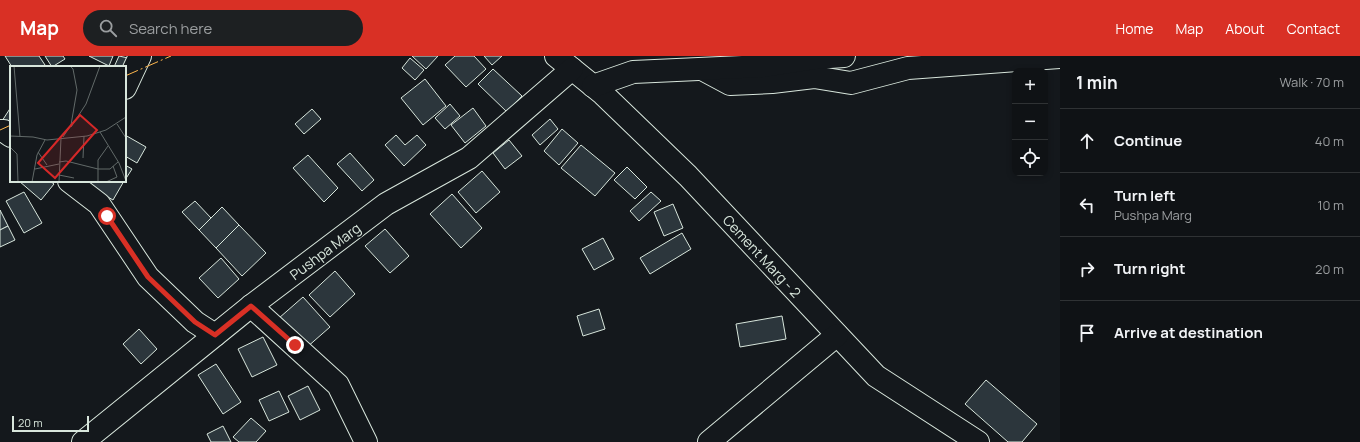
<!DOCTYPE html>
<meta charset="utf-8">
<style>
body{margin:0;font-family:Manrope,sans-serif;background:#1d2022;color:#f1f3f6}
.controls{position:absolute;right:12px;top:12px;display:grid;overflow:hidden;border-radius:8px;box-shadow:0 2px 6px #0003}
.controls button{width:36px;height:36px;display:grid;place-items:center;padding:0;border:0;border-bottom:1px solid #2f3234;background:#0f1215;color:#f1f3f6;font:20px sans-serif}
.scale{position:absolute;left:12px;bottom:10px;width:77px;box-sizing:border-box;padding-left:4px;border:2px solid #d8e6dc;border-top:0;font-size:11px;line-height:14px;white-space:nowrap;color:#d8e6dc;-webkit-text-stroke:3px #14181c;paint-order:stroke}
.stop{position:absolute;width:12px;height:12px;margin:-9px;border:3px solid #d93025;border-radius:50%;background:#fff}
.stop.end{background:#d93025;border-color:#fff;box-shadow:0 1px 4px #0008}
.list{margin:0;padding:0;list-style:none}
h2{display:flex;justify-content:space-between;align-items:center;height:52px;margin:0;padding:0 16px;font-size:17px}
h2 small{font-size:13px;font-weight:400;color:#9b9ea0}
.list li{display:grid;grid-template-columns:26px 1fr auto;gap:12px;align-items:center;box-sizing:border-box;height:64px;padding:0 16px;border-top:1px solid #2f3234}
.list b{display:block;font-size:15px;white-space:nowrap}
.list p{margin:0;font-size:13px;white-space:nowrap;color:#9b9ea0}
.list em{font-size:13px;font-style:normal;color:#9b9ea0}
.icon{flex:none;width:22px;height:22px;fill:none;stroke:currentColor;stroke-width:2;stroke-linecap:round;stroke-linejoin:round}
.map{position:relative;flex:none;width:1060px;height:386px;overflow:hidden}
header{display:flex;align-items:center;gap:24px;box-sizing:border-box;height:56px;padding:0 20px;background:#d93025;color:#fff}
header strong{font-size:19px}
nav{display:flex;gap:22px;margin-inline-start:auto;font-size:14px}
.search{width:280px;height:36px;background:#1d2022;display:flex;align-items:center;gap:10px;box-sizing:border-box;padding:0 14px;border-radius:22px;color:#9b9ea0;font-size:15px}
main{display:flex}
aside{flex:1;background:#0f1215}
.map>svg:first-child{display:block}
</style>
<header>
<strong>Map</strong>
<div class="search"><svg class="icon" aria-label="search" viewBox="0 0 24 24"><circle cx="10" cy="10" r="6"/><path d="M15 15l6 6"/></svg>Search here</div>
<nav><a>Home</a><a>Map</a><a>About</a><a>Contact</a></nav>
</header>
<main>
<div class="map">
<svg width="1060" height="386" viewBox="0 0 1060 386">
<rect width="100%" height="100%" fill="#14181c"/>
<g fill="#2c363c" stroke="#d8e6dc">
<polygon points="5,0 39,0 45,9 42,11 12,11"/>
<polygon points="45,0 63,0 65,3 52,11"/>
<polygon points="89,0 113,0 109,10"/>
<polygon points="119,0 128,2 124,11 114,11"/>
<polygon points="412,0 438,0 426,13"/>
<polygon points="455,0 474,0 486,13 466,31 445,9"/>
<polygon points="484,0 502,0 492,9"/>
<polygon points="410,2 424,14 415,24 402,12"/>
<polygon points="493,13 522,40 507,56 478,28"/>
<polygon points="425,23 446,50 423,69 401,42"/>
<polygon points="450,48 460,60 445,73 435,62"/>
<polygon points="11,51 11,71 2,65"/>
<polygon points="473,52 486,70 465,87 451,69"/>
<polygon points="312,53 321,63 304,78 295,68"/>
<polygon points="550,63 558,73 540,89 532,79"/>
<polygon points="562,73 578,87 559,109 544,95"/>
<polygon points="125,79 146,91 137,107 125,100"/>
<polygon points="396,79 405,89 417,79 426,89 404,110 385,89"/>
<polygon points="509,84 522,100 505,113 493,97"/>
<polygon points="581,89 615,117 595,140 561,112"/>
<polygon points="350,97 374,124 362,135 337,108"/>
<polygon points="308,99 338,132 324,146 293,112"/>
<polygon points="125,109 132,113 125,124"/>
<polygon points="627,111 647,131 635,143 614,124"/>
<polygon points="482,115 500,136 476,157 458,136"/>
<polygon points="19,125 50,125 54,128 41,144"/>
<polygon points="83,125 124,125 113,144 83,126"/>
<polygon points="24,136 42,167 24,177 6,145"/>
<polygon points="651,136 661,145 639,165 630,155"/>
<polygon points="452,138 482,172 461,192 430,158"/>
<polygon points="195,145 211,162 199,174 182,156"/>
<polygon points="673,148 683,172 664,180 654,156"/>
<polygon points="222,151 239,169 216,192 199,174"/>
<polygon points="0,154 8,170 0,174"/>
<polygon points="239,169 266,197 242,220 216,192"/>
<polygon points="8,170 15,184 0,191 0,174"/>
<polygon points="385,173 409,200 390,217 365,190"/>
<polygon points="682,177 691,193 650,218 640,202"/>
<polygon points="603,182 614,203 594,214 582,193"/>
<polygon points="221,202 239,223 218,242 199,222"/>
<polygon points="335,215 355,238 330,261 309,239"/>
<polygon points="303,241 330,271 306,292 279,262"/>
<polygon points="599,253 605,273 583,280 577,260"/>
<polygon points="782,260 786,283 740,291 736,268"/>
<polygon points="139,273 157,293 141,308 123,288"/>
<polygon points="263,281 277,309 252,321 238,293"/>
<polygon points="216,308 241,346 223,358 198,319"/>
<polygon points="986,324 1037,368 1022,386 1008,386 965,348"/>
<polygon points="308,330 320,354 300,364 288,340"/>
<polygon points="279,335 289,356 269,365 259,344"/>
<polygon points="251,362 266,375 256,386 239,386 233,381"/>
<polygon points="223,370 231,386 211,386 207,378"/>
</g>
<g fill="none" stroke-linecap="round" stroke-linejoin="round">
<g stroke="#d8e6dc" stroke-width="24">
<g id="minor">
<polyline points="556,0 603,38 688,120 876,320 978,386"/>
<polyline points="702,13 730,28 772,26 814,21 851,27 908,12 1060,1"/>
<polyline points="593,30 633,16 764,10 816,2 844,0"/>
<polyline points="125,32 140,0"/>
<polyline points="0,75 4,75 11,80"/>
<polyline points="69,125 99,148 148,221 195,266 215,279"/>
<polyline points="251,250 338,329 366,386"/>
<polyline points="83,386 251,250 386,148 469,102 572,13"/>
<polyline points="709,386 837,279"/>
</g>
</g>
<use href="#minor" stroke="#14181c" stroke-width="22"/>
<g stroke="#ffb74d" stroke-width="1" stroke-dasharray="14 3 2 3" stroke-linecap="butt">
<polyline points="125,20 171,0"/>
<polyline points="0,74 11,69"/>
</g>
</g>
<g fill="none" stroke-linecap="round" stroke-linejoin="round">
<polyline stroke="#d93025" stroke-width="5" points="107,160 148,221 195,266 215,279 251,250 295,289"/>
</g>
<g text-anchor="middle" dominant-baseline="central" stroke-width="3" stroke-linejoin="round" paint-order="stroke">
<g font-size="14" fill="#d8e6dc" stroke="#14181c">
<text transform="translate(325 195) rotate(-37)">Pushpa Marg</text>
<text transform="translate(762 200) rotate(47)">Cement Marg - 2</text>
</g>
</g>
<g transform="translate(10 10)">
<rect width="116" height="116" fill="#14181c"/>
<path fill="none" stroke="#626a69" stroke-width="1" d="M4,0L10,71M107,58L116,72M61,61L76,38L90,0M90,66L109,97L116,115M0,70L23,71L37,74L77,70L96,64L116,51M53,71L61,59L67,24L63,3L60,0M0,81L7,88L8,116M28,86L37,99M73,92L74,70M49,96L56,95L88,103H100L108,96M25,103L49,98M49,109L64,112M22,116L27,89L35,74M49,116L51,72M88,116V94L98,80M96,116L107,111L103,100"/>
<path fill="#d62828" fill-opacity="0.15" stroke="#d62828" stroke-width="2" d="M70,49L87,64L45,112L28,97Z"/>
<rect width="116" height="116" fill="none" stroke="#d8e6dc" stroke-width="2"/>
</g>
</svg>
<div class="controls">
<button>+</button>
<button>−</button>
<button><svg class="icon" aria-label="locate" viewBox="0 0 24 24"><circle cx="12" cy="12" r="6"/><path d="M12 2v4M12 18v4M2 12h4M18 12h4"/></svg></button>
</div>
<div class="scale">20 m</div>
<div class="stop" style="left:107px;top:160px"></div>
<div class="stop end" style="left:295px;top:289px"></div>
</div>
<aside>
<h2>1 min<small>Walk · 70 m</small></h2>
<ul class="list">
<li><svg class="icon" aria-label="ahead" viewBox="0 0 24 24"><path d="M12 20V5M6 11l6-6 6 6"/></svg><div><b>Continue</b></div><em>40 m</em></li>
<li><svg class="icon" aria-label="left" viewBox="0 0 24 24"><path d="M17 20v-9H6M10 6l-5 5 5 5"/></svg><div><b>Turn left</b><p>Pushpa Marg</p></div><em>10 m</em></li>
<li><svg class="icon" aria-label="right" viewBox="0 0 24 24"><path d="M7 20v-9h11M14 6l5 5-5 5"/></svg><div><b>Turn right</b></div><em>20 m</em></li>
<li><svg class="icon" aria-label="arrive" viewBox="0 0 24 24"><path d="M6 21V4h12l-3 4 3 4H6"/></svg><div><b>Arrive at destination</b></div></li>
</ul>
</aside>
</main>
